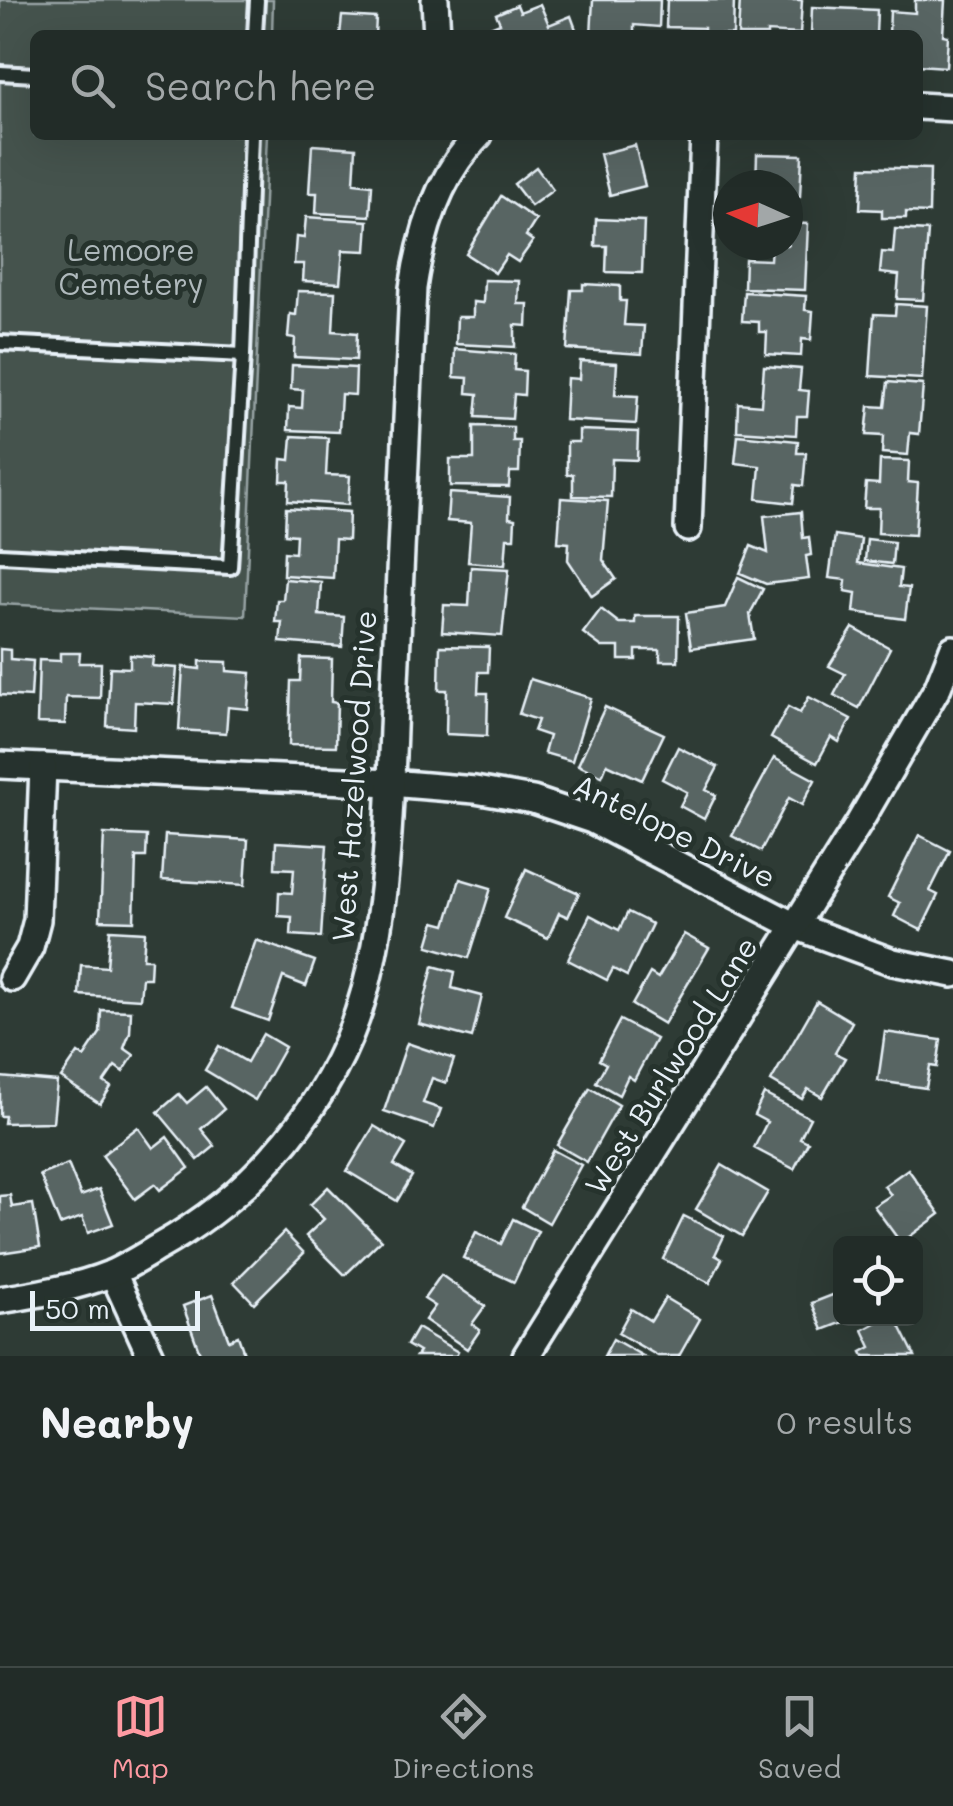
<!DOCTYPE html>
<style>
body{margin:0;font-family:Mali,sans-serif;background:#2e3834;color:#f1f3f6}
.controls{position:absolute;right:30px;bottom:30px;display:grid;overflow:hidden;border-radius:15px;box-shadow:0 10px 40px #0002}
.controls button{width:90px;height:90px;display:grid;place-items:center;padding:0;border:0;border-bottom:2px solid #3f4845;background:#222c28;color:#f1f3f6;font:50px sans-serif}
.compass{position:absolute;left:713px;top:170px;width:90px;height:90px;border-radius:50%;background:#222c28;box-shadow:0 10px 40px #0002;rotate:273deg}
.scale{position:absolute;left:30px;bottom:25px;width:170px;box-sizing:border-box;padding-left:10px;border:5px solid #e8f1f8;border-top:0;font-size:28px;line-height:35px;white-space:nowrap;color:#e8f1f8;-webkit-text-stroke:8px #26332d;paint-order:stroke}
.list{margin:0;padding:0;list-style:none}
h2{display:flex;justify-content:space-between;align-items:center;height:130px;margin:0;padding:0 40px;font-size:42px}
h2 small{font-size:32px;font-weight:400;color:#a2a7a8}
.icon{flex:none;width:55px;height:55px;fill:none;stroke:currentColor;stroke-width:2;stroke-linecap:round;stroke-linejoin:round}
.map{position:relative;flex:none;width:953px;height:1356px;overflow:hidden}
.search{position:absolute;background:#222c28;box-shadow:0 10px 40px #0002;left:30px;right:30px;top:30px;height:110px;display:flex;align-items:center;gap:25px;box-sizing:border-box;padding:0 35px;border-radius:15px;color:#a2a7a8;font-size:38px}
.sheet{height:310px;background:#222c28}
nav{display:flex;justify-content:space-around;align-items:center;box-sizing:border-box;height:140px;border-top:2px solid #3f4845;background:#222c28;font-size:28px;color:#a2a7a8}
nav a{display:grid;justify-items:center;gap:5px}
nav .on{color:#ff9aa2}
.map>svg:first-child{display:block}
</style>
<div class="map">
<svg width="953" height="1356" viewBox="0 0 953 1356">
<rect width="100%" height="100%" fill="#2e3b35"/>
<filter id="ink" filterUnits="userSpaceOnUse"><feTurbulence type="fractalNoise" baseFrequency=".01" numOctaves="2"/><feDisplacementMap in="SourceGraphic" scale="20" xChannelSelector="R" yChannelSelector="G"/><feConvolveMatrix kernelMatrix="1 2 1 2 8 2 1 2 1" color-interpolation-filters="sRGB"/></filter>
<g filter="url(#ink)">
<polygon fill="#45524e" stroke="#96a2a3" stroke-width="2.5" points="0,0 273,0 272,35 35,35 35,135 267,135 245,616 0,604"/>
<g fill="#596563" stroke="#e8f1f8" stroke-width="2.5">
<polygon points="593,0 660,0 659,27 634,25 634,35 591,35"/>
<polygon points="667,0 734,0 733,35 704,35 704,28 666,27"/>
<polygon points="740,0 802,0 800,34 767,32 767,35 738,35"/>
<polygon points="915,0 945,0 943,35 948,36 946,67 918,65 918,35 889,35 890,11 915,13"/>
<polygon points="540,4 549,25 571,16 578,35 479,35 478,32 500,23 496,14 517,5 520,12"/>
<polygon points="812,7 877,10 876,35 811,35"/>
<polygon points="342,16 376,18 375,35 340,35"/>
<polygon points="312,145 356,148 354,183 372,185 370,216 316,213 317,193 309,193"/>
<polygon points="635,145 645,186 610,195 600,154"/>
<polygon points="757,154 802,155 800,197 788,196 788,185 756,185"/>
<polygon points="536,167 553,190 531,206 514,184"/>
<polygon points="862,167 930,169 929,213 906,212 906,218 882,218 882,210 860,209"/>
<polygon points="501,196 536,220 526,236 533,241 518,262 507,255 495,273 466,254"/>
<polygon points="306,217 368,221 366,251 343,250 340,283 303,281 304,264 294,264 296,237 304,238"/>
<polygon points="596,219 644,221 642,273 606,272 607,246 595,246"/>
<polygon points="788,223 808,224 805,290 744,288 745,259 770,260 771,245 788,245"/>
<polygon points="895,229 928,231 923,300 897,299 899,275 880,273 882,252 893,253"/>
<polygon points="484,280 519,281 518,304 528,304 527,326 515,325 515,347 456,344 457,317 473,317 473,302 483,303"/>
<polygon points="583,284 620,286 620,301 626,301 624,325 644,326 642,354 567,349 571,290 583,290"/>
<polygon points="298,291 335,292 333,331 357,333 356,360 294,357 295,338 288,337 290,314 296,315"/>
<polygon points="744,292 806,296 805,310 813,311 811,340 802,339 801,356 766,354 767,332 759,332 759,322 742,321"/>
<polygon points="896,304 927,306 922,379 870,376 874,314 895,315"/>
<polygon points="455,349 515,354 514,370 525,371 524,395 514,394 512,419 476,417 478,394 467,393 468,378 454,377"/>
<polygon points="580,361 617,363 615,395 638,396 636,424 565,420 567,378 579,379"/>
<polygon points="292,365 356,368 355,395 341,394 339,432 288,430 289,407 302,408 303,390 291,389"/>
<polygon points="764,366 801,369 799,390 809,391 807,416 797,416 796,435 737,431 738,403 761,405"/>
<polygon points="888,382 923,385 919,434 910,433 908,455 882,453 883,436 866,435 869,406 885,407"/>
<polygon points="474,426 513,427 513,441 520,441 519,472 510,472 509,487 450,486 450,459 474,459"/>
<polygon points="579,430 638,432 637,460 612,459 611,497 573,496 573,474 567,474 567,442 579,442"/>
<polygon points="738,435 798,441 797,453 806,453 803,486 795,485 793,503 757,499 760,466 735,463"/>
<polygon points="292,436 328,438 326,475 350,476 348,505 288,501 289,481 281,481 282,459 290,460"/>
<polygon points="880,460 909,461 908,482 918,483 915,535 878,533 879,508 864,508 866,483 879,484"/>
<polygon points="449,493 510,497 509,518 515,519 514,538 507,538 505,565 468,562 471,523 447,521"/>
<polygon points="561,498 608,501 603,560 616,579 592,596 568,560 569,543 558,542"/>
<polygon points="286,508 349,512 348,540 335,539 333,578 283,575 284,552 295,553 296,535 285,534"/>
<polygon points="801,512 803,538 809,537 811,555 806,556 809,579 766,584 740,573 751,546 768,553 764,516"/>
<polygon points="835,535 861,539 858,563 901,569 899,587 909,588 905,619 854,612 856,593 845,591 846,580 829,578"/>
<polygon points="867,539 894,542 892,564 865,561"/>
<polygon points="471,567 509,569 502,636 442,632 444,605 469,606"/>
<polygon points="738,577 763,589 750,614 754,639 691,648 686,613 725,607"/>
<polygon points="285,579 321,582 319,615 344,617 342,647 280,642 282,622 275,622 277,600 283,600"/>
<polygon points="601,609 619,623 635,623 635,616 679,616 678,661 660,661 660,650 636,650 636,660 619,660 619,647 602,647 583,633"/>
<polygon points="853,628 890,648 859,708 834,695 845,674 829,666"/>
<polygon points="440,646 489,647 488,672 479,672 478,693 488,693 487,736 446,734 447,690 439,690"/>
<polygon points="0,649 10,650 10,659 33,661 31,697 0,695"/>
<polygon points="60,653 80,653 79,663 101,663 100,698 66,697 65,724 37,723 39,660 60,661"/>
<polygon points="130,655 153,657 152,666 177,668 174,704 135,702 134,728 107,726 110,667 130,668"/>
<polygon points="301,658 332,659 331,702 337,703 336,746 289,745 291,681 300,681"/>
<polygon points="200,661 227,662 227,671 251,673 248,709 228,707 226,733 179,730 183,667 200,669"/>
<polygon points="530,679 591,698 572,761 544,753 549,736 534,731 538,720 519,714"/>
<polygon points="809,697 851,719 839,742 831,737 817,763 771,738 788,707 800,713"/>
<polygon points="605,707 664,734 642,780 607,764 602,776 578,765"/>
<polygon points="678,747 718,767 706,790 716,795 704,819 680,806 687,792 662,779"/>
<polygon points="774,758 815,780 802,805 789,798 761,851 732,836"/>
<polygon points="104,834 147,836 146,857 136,857 134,921 100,920"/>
<polygon points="165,835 248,840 245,885 162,880"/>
<polygon points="919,835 950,851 930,891 938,895 921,930 894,916 900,903 888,897"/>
<polygon points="276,842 327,845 321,937 291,935 292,917 278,916 279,892 292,893 294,869 275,868"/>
<polygon points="526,869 579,893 568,917 559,913 548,938 504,918"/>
<polygon points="460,879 491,888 469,958 428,946 435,922 446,925"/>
<polygon points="628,912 652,924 627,976 613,969 607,980 568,960 590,915 619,930"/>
<polygon points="110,930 145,932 143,959 151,959 150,978 142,978 140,999 79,995 81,965 107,967"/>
<polygon points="684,934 709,948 664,1024 632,1005 650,973 658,978"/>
<polygon points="256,940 315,961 306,986 283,977 268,1021 232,1008"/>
<polygon points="433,966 455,972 452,988 482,996 472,1038 419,1024"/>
<polygon points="817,1001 852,1022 835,1053 845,1058 822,1097 808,1089 802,1099 771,1081"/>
<polygon points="101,1010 131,1011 130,1033 124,1048 134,1055 123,1072 115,1066 104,1082 111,1087 100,1104 61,1078 78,1053 84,1057 100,1033"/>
<polygon points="620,1020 656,1039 634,1080 628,1076 619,1095 596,1082 606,1064 599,1060"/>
<polygon points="885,1032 941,1040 937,1067 930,1066 926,1088 878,1081"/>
<polygon points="263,1034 285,1047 255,1100 205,1070 219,1046 247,1062"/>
<polygon points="407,1043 454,1059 446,1083 432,1078 423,1103 441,1109 434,1128 384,1111"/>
<polygon points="0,1077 57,1082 53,1122 4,1123 5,1116 0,1116"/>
<polygon points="206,1087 224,1109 201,1129 215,1146 198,1160 158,1112 179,1094 187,1103"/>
<polygon points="590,1088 619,1105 587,1162 557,1145"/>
<polygon points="764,1094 810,1118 800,1138 808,1142 794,1169 754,1148 767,1122 754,1115"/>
<polygon points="374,1126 406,1145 394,1165 412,1176 397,1201 347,1171"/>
<polygon points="138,1127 153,1148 167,1137 189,1168 160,1190 155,1184 135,1199 102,1155"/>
<polygon points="553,1150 581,1165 549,1223 522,1207"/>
<polygon points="68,1164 81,1196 99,1189 113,1224 88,1233 82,1217 60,1225 40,1175"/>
<polygon points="722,1165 768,1192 742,1236 696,1209"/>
<polygon points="908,1169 940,1214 901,1243 874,1206 891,1195 884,1186"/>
<polygon points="328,1187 381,1240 345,1275 306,1236 324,1219 310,1205"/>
<polygon points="10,1195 12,1207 33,1204 40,1247 0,1253 0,1196"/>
<polygon points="684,1216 724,1236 715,1255 722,1259 710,1283 663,1259"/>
<polygon points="513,1219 538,1231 514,1282 463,1258 476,1232 501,1244"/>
<polygon points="284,1232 304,1253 254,1303 234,1282"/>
<polygon points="441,1275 485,1306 472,1324 480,1330 467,1349 425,1320 435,1306 424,1299"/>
<polygon points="840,1292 840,1318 854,1318 823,1330 812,1303"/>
<polygon points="212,1295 229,1340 238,1336 245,1356 201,1356 183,1306"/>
<polygon points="665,1298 700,1319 679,1356 658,1356 618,1333 631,1309 651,1321"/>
<polygon points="885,1318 896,1318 915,1356 864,1356 862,1352 871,1347 863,1330"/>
<polygon points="417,1328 458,1352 456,1356 416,1356 419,1352 407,1345"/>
<polygon points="613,1339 643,1356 604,1356"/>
</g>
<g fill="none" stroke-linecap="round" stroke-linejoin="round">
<g stroke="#e8f1f8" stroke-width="20">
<g id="lane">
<polyline points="255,35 257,0"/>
<polyline points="0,73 35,75"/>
<polyline points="0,343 243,355 251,135"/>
<polyline points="0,555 230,567 243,355"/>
</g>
</g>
<g stroke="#e8f1f8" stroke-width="32">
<g id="street">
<polyline points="435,0 437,35"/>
<polyline points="918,106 953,108"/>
<polyline points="688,528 704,135"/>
<polyline points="0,765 390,783 475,790 533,800 592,820 795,926 893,962 953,974"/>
<polyline points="12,978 30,947 37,920 43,767"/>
<polyline points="113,1273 151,1356"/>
<path d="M0,1300C37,1294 75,1288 110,1274C126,1267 142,1257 157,1248C256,1193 335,1101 365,990C391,891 390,784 395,682C401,551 407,419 413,288C421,234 438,175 479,135"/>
<polyline points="526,1356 859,823 938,687 953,649"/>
</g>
</g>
<use href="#lane" stroke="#26332d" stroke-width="12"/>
<use href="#street" stroke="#26332d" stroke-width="25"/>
</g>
</g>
<g text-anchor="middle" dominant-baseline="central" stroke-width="10" stroke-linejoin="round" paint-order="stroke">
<g font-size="30" fill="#afb9bc" stroke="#26332d">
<text x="131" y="249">Lemoore<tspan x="131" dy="34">Cemetery</tspan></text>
</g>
<g font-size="30" fill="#e8f1f8" stroke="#26332d">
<text transform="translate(353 776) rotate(-86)">West Hazelwood Drive</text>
<text transform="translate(675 830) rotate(26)">Antelope Drive</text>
<text transform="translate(670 1065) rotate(-58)">West Burlwood Lane</text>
</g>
</g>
</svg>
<div class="controls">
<button><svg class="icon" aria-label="locate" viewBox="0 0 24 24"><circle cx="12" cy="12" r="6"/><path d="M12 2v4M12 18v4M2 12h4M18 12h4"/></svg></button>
</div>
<svg class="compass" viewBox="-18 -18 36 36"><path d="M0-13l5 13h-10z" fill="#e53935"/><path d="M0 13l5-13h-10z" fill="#a2a7a8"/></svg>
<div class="scale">50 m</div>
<div class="search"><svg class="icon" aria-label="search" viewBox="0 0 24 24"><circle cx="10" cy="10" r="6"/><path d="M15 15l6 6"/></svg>Search here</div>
</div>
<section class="sheet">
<h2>Nearby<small>0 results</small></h2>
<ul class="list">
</ul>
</section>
<nav>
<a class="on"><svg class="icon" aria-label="map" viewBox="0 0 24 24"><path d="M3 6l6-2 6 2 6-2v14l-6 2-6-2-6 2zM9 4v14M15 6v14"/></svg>Map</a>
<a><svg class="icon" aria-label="directions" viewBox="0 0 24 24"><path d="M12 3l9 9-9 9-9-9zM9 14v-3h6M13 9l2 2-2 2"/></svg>Directions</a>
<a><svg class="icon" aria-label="saved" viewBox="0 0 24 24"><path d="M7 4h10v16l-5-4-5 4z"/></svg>Saved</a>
</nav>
